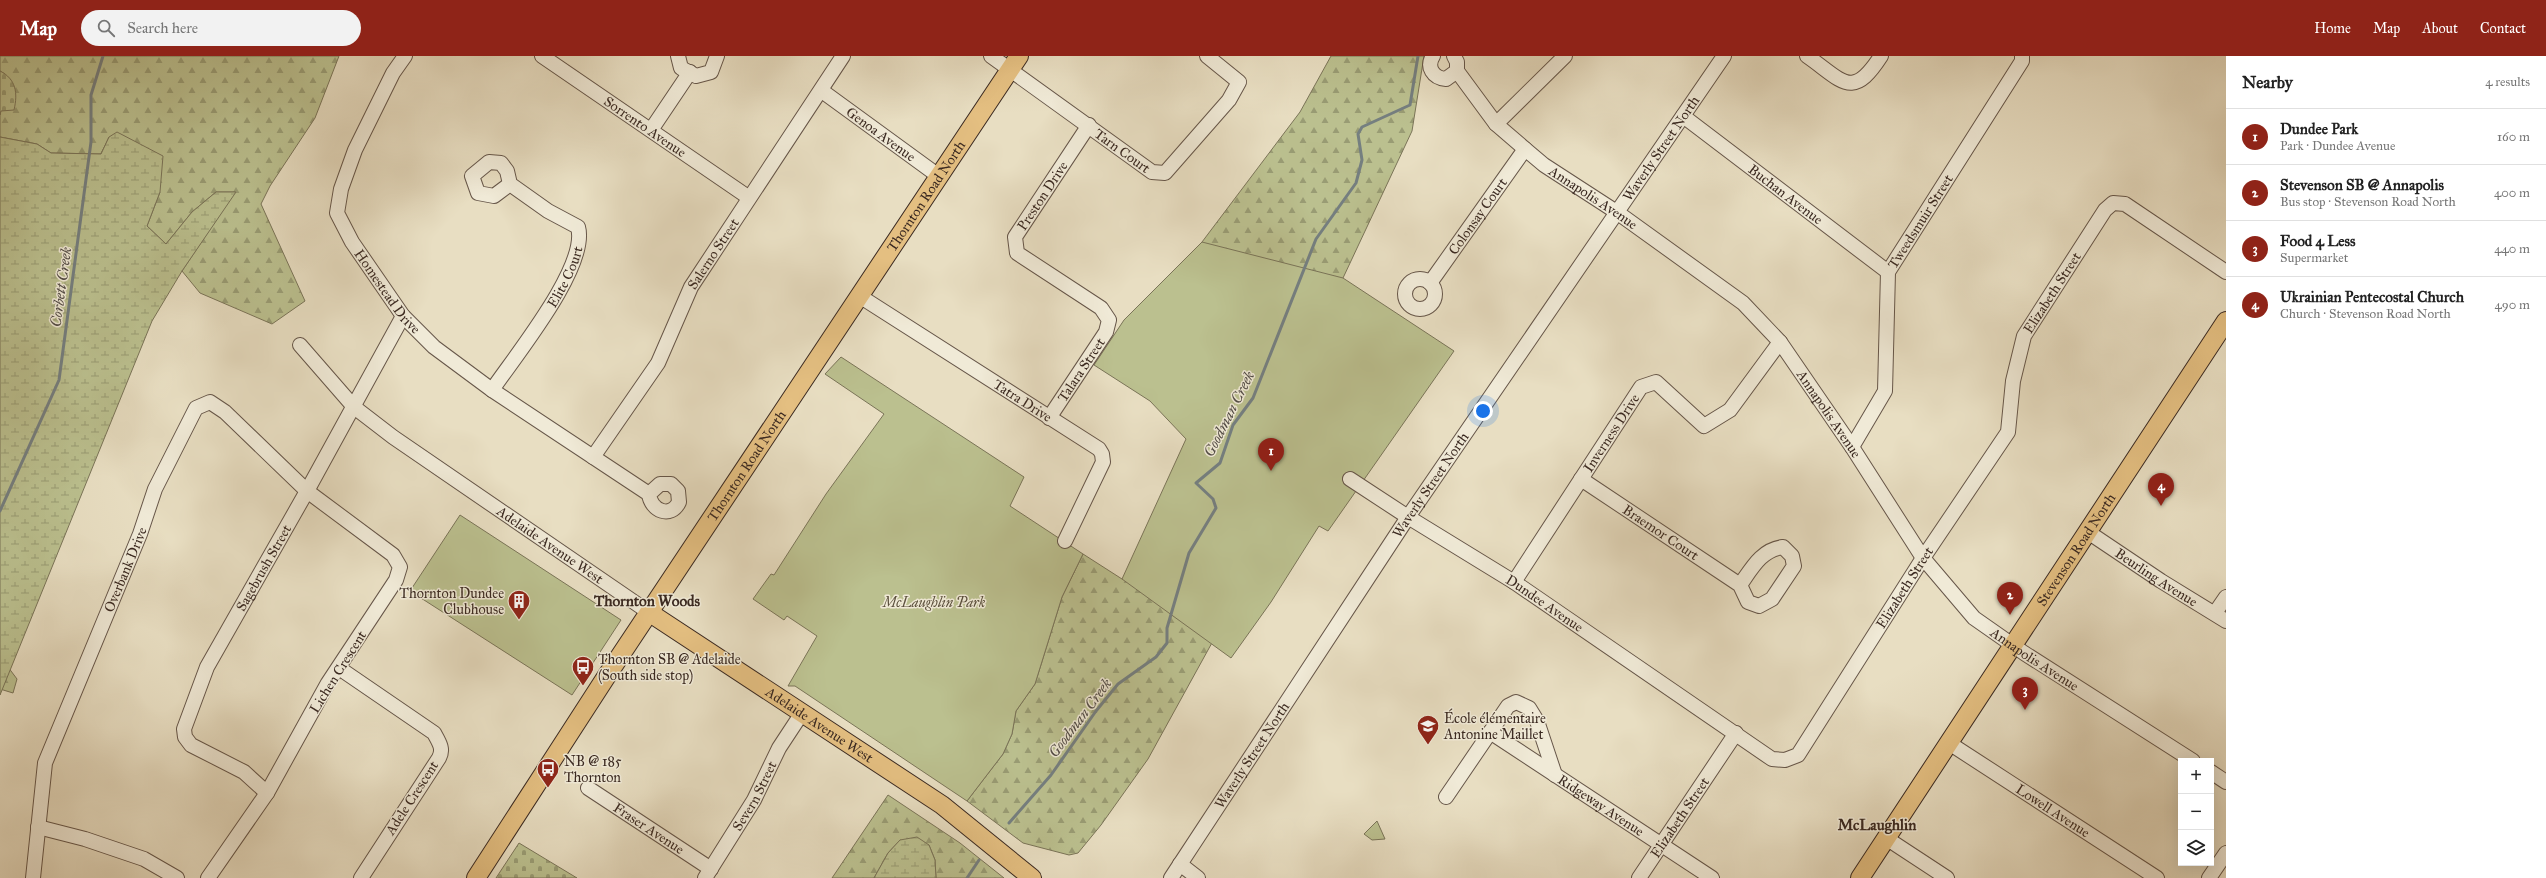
<!DOCTYPE html>
<meta charset="utf-8">
<style>
body{margin:0;font-family:"IM FELL Great Primer",serif;background:#f2f2f2;color:#222}
.controls{position:absolute;right:12px;bottom:12px;display:grid;overflow:hidden;border-radius:0px;box-shadow:0 4px 16px #0002}
.controls button{width:36px;height:36px;display:grid;place-items:center;padding:0;border:0;border-bottom:1px solid #e0e0e0;background:#fff;color:#222;font:20px sans-serif}
.you{position:absolute;left:1483px;top:355px;width:14px;height:14px;margin:-10px;border:3px solid #fff;border-radius:50%;background:#1a73e8;box-shadow:0 0 0 6px #1a73e833}
.badge{display:grid;place-items:center;width:26px;height:26px;border-radius:50%;background:#8f2418;color:#fff;font-size:13px;font-weight:700}
.pin{position:absolute;translate:-50% -33px;filter:drop-shadow(0 1px 2px #0008)}
.pin::after{content:'';position:absolute;top:21px;width:14px;height:12px;background:inherit;clip-path:polygon(0 0,100% 0,50% 100%)}
.list{margin:0;padding:0;list-style:none}
h2{display:flex;justify-content:space-between;align-items:center;height:52px;margin:0;padding:0 16px;font-size:17px}
h2 small{font-size:13px;font-weight:400;color:#767676}
.list li{display:grid;grid-template-columns:26px 1fr auto;gap:12px;align-items:center;box-sizing:border-box;height:56px;padding:0 16px;border-top:1px solid #e0e0e0}
.list b{display:block;font-size:15px;white-space:nowrap}
.list p{margin:0;font-size:13px;white-space:nowrap;color:#767676}
.list em{font-size:13px;font-style:normal;color:#767676}
.icon{flex:none;width:22px;height:22px;fill:none;stroke:currentColor;stroke-width:2;stroke-linecap:round;stroke-linejoin:round}
.map{position:relative;flex:none;width:2226px;height:822px;overflow:hidden}
header{display:flex;align-items:center;gap:24px;box-sizing:border-box;height:56px;padding:0 20px;background:#8f2418;color:#fff}
header strong{font-size:19px}
nav{display:flex;gap:22px;margin-inline-start:auto;font-size:14px}
.search{width:280px;height:36px;background:#f2f2f2;display:flex;align-items:center;gap:10px;box-sizing:border-box;padding:0 14px;border-radius:22px;color:#767676;font-size:15px}
main{display:flex}
aside{flex:1;background:#fff}
.map>svg:first-child{display:block}
</style>
<header>
<strong>Map</strong>
<div class="search"><svg class="icon" aria-label="search" viewBox="0 0 24 24"><circle cx="10" cy="10" r="6"/><path d="M15 15l6 6"/></svg>Search here</div>
<nav><a>Home</a><a>Map</a><a>About</a><a>Contact</a></nav>
</header>
<main>
<div class="map">
<svg width="2226" height="822" viewBox="0 0 2226 822">
<defs>
<pattern id="forest-firs" width="22" height="20" patternUnits="userSpaceOnUse"><rect width="22" height="20" fill="#bbc08f"/><path d="M5 1l3.5 6h-7zM16 11l3.5 6h-7z" fill="#999c74"/></pattern>
<pattern id="wetland-marsh" width="20" height="14" patternUnits="userSpaceOnUse"><rect width="20" height="14" fill="#bbc08f"/><path d="M1 5h8M5 5V1M11 12h8M15 12V8" fill="none" stroke="#999c74"/></pattern>
<pattern id="cemetery-stones" width="16" height="16" patternUnits="userSpaceOnUse"><rect width="16" height="16" fill="#bbc08f"/><path d="M2 7V4a2 2 0 0 1 4 0v3zM10 15v-3a2 2 0 0 1 4 0v3z" fill="#999c74"/></pattern>
</defs>
<rect width="100%" height="100%" fill="#e8dec2"/>
<filter id="stains"><feTurbulence type="fractalNoise" baseFrequency=".005" numOctaves="4"/><feColorMatrix values="0 0 0 0 .2 0 0 0 0 .09 0 0 0 0 .02 0 0 0 .5 -.17"/></filter>
<radialGradient id="worn" r=".72"><stop offset=".6" stop-color="#630" stop-opacity="0"/><stop offset="1" stop-color="#630" stop-opacity=".3"/></radialGradient>
<g fill="url(#forest-firs)" stroke="#7a7458">
<polygon points="0,0 339,0 315,62 270,130 261,148 305,245 272,268 200,237 182,215 235,136 216,136 192,156 166,188 147,170 160,136 109,81 101,98 51,97 37,88 0,81 0,59 5,18 0,15"/>
<polygon points="1331,0 1424,0 1412,75 1343,222 1275,318 1202,186 1300,56"/>
<polygon points="1083,498 1122,523 1246,525 1148,703 1101,769 1078,797 1069,799 1023,787 967,745 1003,698 1012,678 1016,655 1035,628 1062,541"/>
<polygon points="0,588 8,611 17,623 13,637 0,633"/>
<polygon points="888,739 960,787 1004,822 936,822 935,804 929,789 900,784 888,797 874,822 832,822"/>
</g>
<g fill="url(#wetland-marsh)" stroke="#7a7458">
<polygon points="117,76 163,100 160,136 147,170 166,188 192,156 216,136 236,136 182,215 152,265 0,639 0,81 37,88 51,97 101,98 109,81"/>
<polygon points="917,781 929,789 935,804 936,822 874,822 888,797 900,784"/>
</g>
<g fill="url(#cemetery-stones)" stroke="#7a7458">
<path d="M0,15C16,23 18,37 14,54L1,55L0,59Z"/>
<polygon points="519,787 577,822 496,822"/>
</g>
<g fill="#bbc08f" stroke="#7a7458">
<polygon points="1202,186 1343,222 1454,295 1328,475 1319,470 1271,546 1231,602 1122,523 1186,383 1150,345 1094,309 1124,264"/>
<polygon points="841,301 1024,421 1010,450 1083,498 1062,541 1035,628 1016,655 1012,678 1003,698 967,745 795,630 788,630 817,580 787,560 784,564 753,543 771,518 774,519 826,438 884,358 825,318"/>
<polygon points="460,459 621,564 572,639 410,535"/>
<polygon points="1377,765 1385,783 1372,784 1364,778"/>
</g>
<g fill="none" stroke-linecap="round" stroke-linejoin="round">
<g stroke="#757f80" stroke-width="3">
<polyline points="0,455 59,324 91,86 91,39 103,0"/>
<polyline points="1009,767 1051,719 1096,655 1118,628 1156,601 1167,587 1167,572 1189,497 1216,452 1213,443 1196,427 1220,407 1233,369 1253,342 1316,183 1356,127 1362,104 1358,78 1362,71 1410,49 1418,0"/>
<polyline points="967,822 979,804"/>
</g>
<g stroke="#665649" stroke-width="16">
<g id="minor">
<path id="s1" d="M405,0L393,17L355,94L341,133L337,157L352,186L403,260L434,291L492,334L649,438C651,455 671,463 679,446L678,435L671,428H660L649,438"/>
<path id="s2" d="M542,0L748,141"/>
<polyline points="678,0 681,12 696,20 711,16 717,0"/>
<path id="s3" d="M991,0L1152,116L1165,117L1229,44L1239,26L1207,0"/>
<path d="M1433,0C1426,11 1433,22 1446,23L1457,15V6L1454,0"/>
<path d="M1807,0C1843,25 1852,45 1881,0"/>
<path id="s4" d="M1457,15L1496,68L1525,93L1544,109L1618,157L1743,247L1780,286L1852,391L1923,502L1974,562L2024,597L2193,705"/>
<path id="s5" d="M822,35L940,121"/>
<path id="s6" d="M1683,60L1888,216"/>
<polyline points="1496,68 1565,0"/>
<polyline points="651,74 690,16"/>
<circle cx="1420" cy="238" r="15"/>
<path id="s7" d="M1430,227L1525,93"/>
<path id="s8" d="M861,241L1099,393L1102,398L1103,406L1065,485"/>
<path id="s9" d="M300,289L354,351L393,381L650,557"/>
<path id="s10" d="M492,334C515,300 589,210 578,171L548,155L510,128L507,115L501,107L489,106L472,120L478,137L494,140L510,128"/>
<path id="s11" d="M1049,362L1106,276L1109,264L1101,252L1017,197L1015,181L1089,69"/>
<path id="s12" d="M1852,391L1885,335L1888,216L2022,5V0"/>
<path id="s13" d="M593,401L658,307L691,231L843,0"/>
<path id="s14" d="M1350,423L1408,461L1514,526L1772,703L1785,704L1798,699L1923,502L2008,376L2013,325L2024,280L2105,154L2113,147L2125,148L2226,216"/>
<path id="s15" d="M1581,423L1740,529L1748,546L1759,550L1772,543L1794,510L1792,500L1783,491C1761,494 1752,512 1740,529"/>
<path id="s16" d="M2088,476L2161,525L2226,565"/>
<path id="s17" d="M1514,526L1641,331L1656,326L1704,370L1730,354L1780,286"/>
<polyline points="2215,557 2226,541"/>
<path d="M339,612L434,677C439,686 444,693 439,702L361,822"/>
<path id="s18" d="M1490,676L1712,822"/>
<path id="s19" d="M1949,687L2157,822"/>
<polyline points="2211,716 2226,726"/>
<path id="s20" d="M588,732L711,813"/>
<path id="s21" d="M267,737L244,716L191,689L185,681L184,673L207,611L307,435L403,260"/>
<polyline points="1446,741 1508,650 1516,646 1529,652 1537,665 1555,719"/>
<polyline points="38,771 85,783 144,803 177,822"/>
<polyline points="1886,782 1947,822"/>
<polyline points="1180,808 1198,822"/>
<path id="s22" d="M33,822L45,707L140,478L155,433L196,352L210,346L225,356L307,435L393,499L400,511L396,524L328,627L267,737L208,822"/>
<path id="s23" d="M705,822L754,744L779,692L802,657"/>
<path id="s24" d="M1171,822L1408,461L1724,0"/>
<path id="s25" d="M1639,822L1736,677"/>
<polyline points="2209,822 2226,797"/>
</g>
</g>
<g stroke="#3a2921" stroke-width="20">
<g id="major">
<path id="s26" d="M650,557L942,749L1032,822"/>
<path id="s27" d="M476,822L606,621L1019,0"/>
<path id="s28" d="M1860,822L2226,265"/>
</g>
</g>
<use href="#minor" stroke="#f0ead7" stroke-width="14"/>
<use href="#major" stroke="#e4bf81" stroke-width="18"/>
</g>
<defs>
<g id="building-pin" transform="scale(1.15)"><path d="M0 17L-7.5 6A9.5 9.5 0 1 1 7.5 6Z" fill="#8f2418" stroke="#f0ead7"/><path d="M-4-6H4V6H1V3H-1V6H-4ZM-2.5-4.3h1.7v1.8h-1.7ZM.8-4.3h1.7v1.8H.8ZM-2.5-1h1.7V.8h-1.7ZM.8-1h1.7V.8H.8Z" fill="#fff"/></g>
<g id="bus-pin" transform="scale(1.15)"><path d="M0 17L-7.5 6A9.5 9.5 0 1 1 7.5 6Z" fill="#8f2418" stroke="#f0ead7"/><path d="M-5-6H5V4H4V6H2V4H-2V6H-4V4H-5ZM-3.5-4V0h7V-4ZM-3.5 1.2v1.5H-2V1.2ZM2 1.2v1.5H3.5V1.2Z" fill="#fff"/></g>
<g id="school-pin" transform="scale(1.15)"><path d="M0 17L-7.5 6A9.5 9.5 0 1 1 7.5 6Z" fill="#8f2418" stroke="#f0ead7"/><path d="M0-5L7-2L0 1L-7-2ZM-4 1L0 2.5L4 1V4Q0 6-4 4Z" fill="#fff"/></g>
</defs>
<g fill-rule="evenodd">
<use href="#building-pin" x="519" y="545"/>
<use href="#bus-pin" x="583" y="611"/>
<use href="#school-pin" x="1428" y="670"/>
<use href="#bus-pin" x="548" y="713"/>
</g>
<g text-anchor="middle" dominant-baseline="central" stroke-width="3" stroke-linejoin="round" paint-order="stroke">
<g font-size="14" fill="#3a2921" stroke="#f0ead7">
<text stroke="none"><textPath href="#s2" startOffset="125">Sorrento Avenue</textPath></text>
<text stroke="none"><textPath href="#s5" startOffset="73">Genoa Avenue</textPath></text>
<text stroke="none"><textPath href="#s24" startOffset="879">Waverly Street North</textPath></text>
<text stroke="none"><textPath href="#s3" startOffset="162">Tarn Court</textPath></text>
<text stroke="none"><textPath href="#s6" startOffset="129">Buchan Avenue</textPath></text>
<text stroke="none"><textPath href="#s11" startOffset="296">Preston Drive</textPath></text>
<text stroke="none"><textPath href="#s27" startOffset="817">Thornton Road North</textPath></text>
<text stroke="none"><textPath href="#s4" startOffset="188">Annapolis Avenue</textPath></text>
<text stroke="none"><textPath href="#s7" startOffset="82">Colonsay Court</textPath></text>
<text stroke="none"><textPath href="#s12" startOffset="244">Tweedsmuir Street</textPath></text>
<text stroke="none"><textPath href="#s13" startOffset="237">Salerno Street</textPath></text>
<text stroke="none"><textPath href="#s10" startOffset="135">Elite Court</textPath></text>
<text stroke="none"><textPath href="#s1" startOffset="266">Homestead Drive</textPath></text>
<text stroke="none"><textPath href="#s14" startOffset="1068">Elizabeth Street</textPath></text>
<text stroke="none"><textPath href="#s11" startOffset="58">Talara Street</textPath></text>
<text stroke="none"><textPath href="#s8" startOffset="192">Tatra Drive</textPath></text>
<text stroke="none"><textPath href="#s4" startOffset="512">Annapolis Avenue</textPath></text>
<text stroke="none"><textPath href="#s17" startOffset="178">Inverness Drive</textPath></text>
<text stroke="none"><textPath href="#s27" startOffset="493">Thornton Road North</textPath></text>
<text stroke="none"><textPath href="#s24" startOffset="471">Waverly Street North</textPath></text>
<text stroke="none"><textPath href="#s15" startOffset="96">Braemor Court</textPath></text>
<text stroke="none"><textPath href="#s9" startOffset="322">Adelaide Avenue West</textPath></text>
<text stroke="none"><textPath href="#s28" startOffset="393">Stevenson Road North</textPath></text>
<text stroke="none"><textPath href="#s21" startOffset="289">Sagebrush Street</textPath></text>
<text stroke="none"><textPath href="#s22" startOffset="325">Overbank Drive</textPath></text>
<text stroke="none"><textPath href="#s16" startOffset="82">Beurling Avenue</textPath></text>
<text stroke="none"><textPath href="#s14" startOffset="732">Elizabeth Street</textPath></text>
<text stroke="none"><textPath href="#s14" startOffset="231">Dundee Avenue</textPath></text>
<text stroke="none"><textPath href="#s4" startOffset="836">Annapolis Avenue</textPath></text>
<text transform="translate(338 616) rotate(-58)">Lichen Crescent</text>
<text stroke="none"><textPath href="#s26" startOffset="203">Adelaide Avenue West</textPath></text>
<text stroke="none"><textPath href="#s24" startOffset="147">Waverly Street North</textPath></text>
<text stroke="none"><textPath href="#s23" startOffset="96">Severn Street</textPath></text>
<text transform="translate(412 742) rotate(-57)">Adele Crescent</text>
<text stroke="none"><textPath href="#s18" startOffset="133">Ridgeway Avenue</textPath></text>
<text stroke="none"><textPath href="#s19" startOffset="124">Lowell Avenue</textPath></text>
<text stroke="none"><textPath href="#s25" startOffset="73">Elizabeth Street</textPath></text>
<text stroke="none"><textPath href="#s20" startOffset="73">Fraser Avenue</textPath></text>
</g>
<g font-size="14" fill="#3a2921" stroke="#f0ead7" text-anchor="start">
<text x="504" y="537" text-anchor="end">Thornton Dundee<tspan x="504" dy="16">Clubhouse</tspan></text>
<text x="598" y="603">Thornton SB @ Adelaide<tspan x="598" dy="16">(South side stop)</tspan></text>
<text x="1444" y="662">École élémentaire<tspan x="1444" dy="16">Antonine Maillet</tspan></text>
<text x="564" y="705">NB @ 185<tspan x="564" dy="16">Thornton</tspan></text>
</g>
<g font-size="14" font-style="italic" fill="#5a4f3c" stroke="#f0ead7">
<text x="934" y="546">McLaughlin Park</text>
</g>
<g font-size="15" font-style="italic" fill="#534d48" stroke="#f0ead7">
<text transform="translate(61 231) rotate(-82)">Corbett Creek</text>
<text transform="translate(1229 358) rotate(-63)">Goodman Creek</text>
<text transform="translate(1080 662) rotate(-53)">Goodman Creek</text>
</g>
<g font-size="15" font-weight="bold" fill="#3a2921" stroke="#f0ead7">
<text x="647" y="545">Thornton Woods</text>
<text x="1877" y="769">McLaughlin</text>
</g>
</g>
<rect width="100%" height="100%" filter="url(#stains)"/>
<rect width="100%" height="100%" fill="url(#worn)"/>
</svg>
<div class="controls">
<button>+</button>
<button>−</button>
<button><svg class="icon" aria-label="layers" viewBox="0 0 24 24"><path d="M12 4l9 5-9 5-9-5zM3 14l9 5 9-5"/></svg></button>
</div>
<div class="you"></div>
<div class="pin badge" style="left:1271px;top:415px">1</div>
<div class="pin badge" style="left:2010px;top:559px">2</div>
<div class="pin badge" style="left:2025px;top:654px">3</div>
<div class="pin badge" style="left:2161px;top:450px">4</div>
</div>
<aside>
<h2>Nearby<small>4 results</small></h2>
<ul class="list">
<li><span class="badge">1</span><div><b>Dundee Park</b><p>Park · Dundee Avenue</p></div><em>160 m</em></li>
<li><span class="badge">2</span><div><b>Stevenson SB @ Annapolis</b><p>Bus stop · Stevenson Road North</p></div><em>400 m</em></li>
<li><span class="badge">3</span><div><b>Food 4 Less</b><p>Supermarket</p></div><em>440 m</em></li>
<li><span class="badge">4</span><div><b>Ukrainian Pentecostal Church</b><p>Church · Stevenson Road North</p></div><em>490 m</em></li>
</ul>
</aside>
</main>
